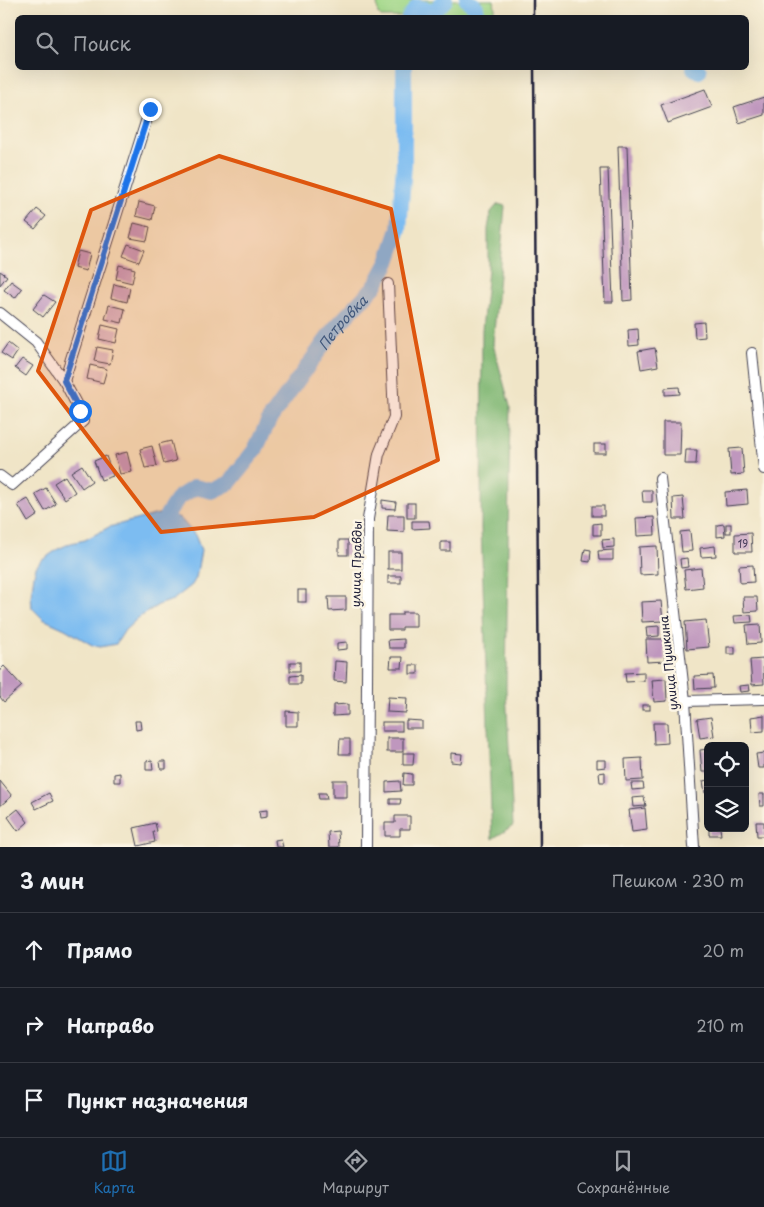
<!DOCTYPE html>
<html lang="ru">
<meta charset="utf-8">
<style>
body{margin:0;font-family:"Playpen Sans",sans-serif;background:#242831;color:#f1f3f6}
.controls{position:absolute;right:15px;bottom:15px;display:grid;overflow:hidden;border-radius:8px;box-shadow:0 5px 20px #0002}
.controls button{width:45px;height:45px;display:grid;place-items:center;padding:0;border:0;border-bottom:1px solid #363941;background:#171b24;color:#f1f3f6;font:25px sans-serif}
.stop{position:absolute;width:15px;height:15px;margin:-11px;border:4px solid #1a73e8;border-radius:50%;background:#fff}
.stop.end{background:#1a73e8;border-color:#fff;box-shadow:0 1px 5px #0008}
.list{margin:0;padding:0;list-style:none}
h2{display:flex;justify-content:space-between;align-items:center;height:65px;margin:0;padding:0 20px;font-size:21px}
h2 small{font-size:16px;font-weight:400;color:#9ea1a6}
.list li{display:grid;grid-template-columns:32px 1fr auto;gap:15px;align-items:center;box-sizing:border-box;height:75px;padding:0 20px;border-top:1px solid #363941}
.list b{display:block;font-size:19px;white-space:nowrap}
.list em{font-size:16px;font-style:normal;color:#9ea1a6}
.icon{flex:none;width:28px;height:28px;fill:none;stroke:currentColor;stroke-width:2;stroke-linecap:round;stroke-linejoin:round}
.map{position:relative;flex:none;width:764px;height:847px;overflow:hidden}
.search{position:absolute;background:#171b24;box-shadow:0 5px 20px #0002;left:15px;right:15px;top:15px;height:55px;display:flex;align-items:center;gap:12px;box-sizing:border-box;padding:0 18px;border-radius:8px;color:#9ea1a6;font-size:19px}
.sheet{height:290px;background:#171b24}
nav{display:flex;justify-content:space-around;align-items:center;box-sizing:border-box;height:70px;border-top:1px solid #363941;background:#171b24;font-size:14px;color:#9ea1a6}
nav a{display:grid;justify-items:center;gap:2px}
nav .on{color:#1f6fb2}
.map>svg:first-child{display:block}
</style>
<div class="map">
<svg width="764" height="847" viewBox="0 0 764 847">
<rect width="100%" height="100%" fill="#fcf5e5"/>
<filter id="ink" filterUnits="userSpaceOnUse"><feTurbulence type="fractalNoise" baseFrequency=".02" numOctaves="2"/><feDisplacementMap in="SourceGraphic" scale="10" xChannelSelector="R" yChannelSelector="G"/><feConvolveMatrix kernelMatrix="1 2 1 2 8 2 1 2 1" color-interpolation-filters="sRGB"/></filter>
<filter id="wash" filterUnits="userSpaceOnUse"><feTurbulence type="fractalNoise" baseFrequency=".0096" numOctaves="4" result="noise"/><feDisplacementMap in="SourceGraphic" scale="20" xChannelSelector="R" yChannelSelector="G"/><feGaussianBlur stdDeviation="1.12" result="paint"/><feColorMatrix in="noise" values="0 0 0 0 0 0 0 0 0 0 0 0 0 0 0 0 0 1.4 0 .05"/><feComposite in="paint" operator="in"/></filter>
<g filter="url(#wash)">
<rect width="100%" height="100%" fill="#f0e5c7"/>
<polygon fill="#a2d889" stroke="#627d62" points="377,0 494,0 495,10 491,17 381,17 378,14"/>
<polygon fill="#81b875" stroke="#526d58" points="498,204 505,206 493,344 510,406 506,689 513,826 492,839 481,528 482,330 488,270 488,229 491,212"/>
<polygon fill="#7cbcf1" stroke="#4f6f96" points="158,514 173,515 180,518 195,535 201,550 196,578 192,585 173,600 158,605 138,618 125,630 116,644 100,647 92,645 65,629 43,619 32,608 31,596 34,575 36,567 41,561 58,549 71,543 85,540 109,527"/>
<g fill="none" stroke-linecap="round" stroke-linejoin="round">
<g stroke="#7cbcf1" stroke-width="16">
<polyline points="467,0 476,7 478,18"/>
<polyline points="409,18 417,7 434,11 445,0"/>
<polyline points="694,68 699,71"/>
<path id="s1" d="M167,515L178,498L195,487L212,491L229,483L255,450L269,420L335,328L375,286L388,262L399,229L404,165V68"/>
</g>
</g>
<g id="blocks">
<g fill="#bf97be">
<polygon points="705,89 712,107 668,123 661,105"/>
<polygon points="764,97 764,115 739,123 734,107"/>
<polygon points="618,146 627,146 632,300 623,301"/>
<polygon points="600,169 608,169 613,302 605,302"/>
<polygon points="139,202 155,206 152,220 136,216"/>
<polygon points="37,209 46,216 35,229 26,222"/>
<polygon points="134,223 150,227 147,241 130,238"/>
<polygon points="128,244 144,250 139,262 123,256"/>
<polygon points="78,251 90,254 86,271 74,268"/>
<polygon points="119,265 135,269 132,283 116,279"/>
<polygon points="0,271 7,276 0,285"/>
<polygon points="11,281 22,289 15,298 4,290"/>
<polygon points="114,284 130,288 127,302 111,298"/>
<polygon points="44,295 55,302 43,317 33,309"/>
<polygon points="109,305 125,309 122,323 105,319"/>
<polygon points="704,322 705,337 695,338 694,323"/>
<polygon points="102,325 119,329 116,343 99,339"/>
<polygon points="638,329 639,345 629,346 628,330"/>
<polygon points="8,343 18,351 12,360 1,353"/>
<polygon points="97,347 113,350 110,364 94,361"/>
<polygon points="655,348 658,366 641,369 638,351"/>
<polygon points="22,359 33,366 26,376 15,368"/>
<polygon points="90,365 107,369 103,383 87,379"/>
<polygon points="679,387 680,394 665,395 665,388"/>
<polygon points="663,422 681,422 680,455 663,455"/>
<polygon points="171,441 176,461 164,464 159,444"/>
<rect x="594" y="444" width="12" height="9"/>
<polygon points="152,446 157,466 145,468 140,449"/>
<polygon points="742,448 744,474 731,475 729,449"/>
<polygon points="686,450 697,450 696,464 685,464"/>
<polygon points="127,452 132,472 120,474 115,455"/>
<polygon points="106,456 113,476 101,480 94,461"/>
<polygon points="82,465 92,481 82,488 71,472"/>
<polygon points="65,476 75,492 65,499 54,483"/>
<polygon points="46,488 56,504 45,511 35,494"/>
<polygon points="642,490 652,490 652,502 643,502"/>
<polygon points="747,490 748,504 726,506 725,492"/>
<polygon points="683,497 685,519 674,519 673,498"/>
<polygon points="28,499 38,515 28,522 18,505"/>
<polygon points="382,500 396,502 395,509 382,508"/>
<rect x="407" y="503" width="8" height="15"/>
<rect x="592" y="506" width="12" height="10"/>
<polygon points="388,515 404,515 404,532 387,531"/>
<polygon points="654,517 655,535 637,536 636,518"/>
<polygon points="412,521 429,521 430,528 412,529"/>
<polygon points="601,523 601,535 593,535 593,524"/>
<polygon points="724,524 725,536 717,537 717,525"/>
<rect x="726" y="524" width="5" height="9"/>
<polygon points="690,531 692,551 682,552 680,532"/>
<polygon points="751,533 752,552 735,552 735,534"/>
<polygon points="614,539 614,547 603,548 602,540"/>
<rect x="339" y="540" width="9" height="15"/>
<rect x="441" y="542" width="9" height="9"/>
<polygon points="657,546 658,574 640,575 639,547"/>
<polygon points="715,546 716,556 701,557 700,548"/>
<polygon points="585,549 591,550 590,562 583,561"/>
<polygon points="613,550 613,560 599,560 598,551"/>
<rect x="388" y="552" width="13" height="17"/>
<polygon points="687,558 688,567 681,568 680,559"/>
<polygon points="753,565 754,582 740,583 739,566"/>
<polygon points="701,568 703,587 686,589 684,570"/>
<rect x="388" y="576" width="13" height="7"/>
<rect x="298" y="590" width="8" height="12"/>
<polygon points="328,597 346,597 346,610 329,611"/>
<polygon points="743,597 757,597 758,611 744,612"/>
<polygon points="661,601 663,621 642,622 641,602"/>
<polygon points="402,612 416,612 416,627 402,627 402,630 388,630 388,615 402,615"/>
<polygon points="751,615 752,622 735,623 734,616"/>
<polygon points="706,620 709,647 687,649 685,622"/>
<polygon points="760,624 761,643 748,644 746,625"/>
<polygon points="659,626 659,636 647,637 646,627"/>
<polygon points="404,639 404,648 389,648 388,640"/>
<polygon points="646,639 664,639 665,661 647,662"/>
<polygon points="347,642 347,649 337,650 337,643"/>
<rect x="727" y="647" width="8" height="7"/>
<polygon points="391,657 403,657 402,668 390,668"/>
<polygon points="763,659 764,684 752,685 750,660"/>
<polygon points="335,661 347,662 346,682 334,681"/>
<rect x="290" y="662" width="10" height="9"/>
<rect x="410" y="665" width="8" height="9"/>
<polygon points="4,666 22,686 4,702 0,697 0,670"/>
<polygon points="644,672 644,681 626,682 625,673"/>
<polygon points="301,675 301,684 290,684 290,676"/>
<polygon points="713,675 714,688 695,689 694,676"/>
<polygon points="666,679 667,701 654,702 652,680"/>
<polygon points="749,685 750,691 740,692 739,686"/>
<polygon points="388,697 407,698 406,713 387,712"/>
<polygon points="348,704 348,715 333,716 333,705"/>
<rect x="642" y="705" width="8" height="5"/>
<polygon points="286,711 298,712 298,726 286,726"/>
<polygon points="764,715 764,731 752,732 751,717"/>
<polygon points="711,717 714,736 700,738 697,719"/>
<polygon points="406,720 422,721 422,728 406,728"/>
<polygon points="135,721 140,721 141,729 136,730"/>
<rect x="382" y="722" width="20" height="9"/>
<polygon points="653,723 667,723 668,743 654,744"/>
<rect x="387" y="738" width="16" height="14"/>
<polygon points="340,739 350,739 350,754 339,754"/>
<polygon points="708,749 708,772 702,772 700,750"/>
<polygon points="403,753 414,753 413,765 403,765"/>
<polygon points="451,753 462,754 461,763 451,762"/>
<polygon points="764,753 764,768 758,768 756,754"/>
<polygon points="642,758 643,780 626,781 625,759"/>
<polygon points="152,760 153,770 146,770 146,761"/>
<polygon points="597,760 606,760 606,767 597,768"/>
<polygon points="160,761 166,761 166,769 161,769"/>
<polygon points="605,772 605,782 600,782 599,773"/>
<polygon points="120,773 120,782 114,782 114,774"/>
<polygon points="404,773 412,774 412,785 403,785"/>
<rect x="333" y="780" width="14" height="17"/>
<polygon points="708,780 708,792 705,793 703,781"/>
<polygon points="0,781 12,796 0,806"/>
<polygon points="400,781 401,791 386,792 386,782"/>
<polygon points="631,783 643,783 644,789 632,790"/>
<polygon points="49,793 53,801 36,809 32,802"/>
<polygon points="318,793 326,793 327,799 319,799"/>
<polygon points="759,794 764,794 764,806 760,806"/>
<polygon points="644,797 646,806 633,807 632,798"/>
<polygon points="390,799 401,799 400,804 390,804"/>
<polygon points="645,808 647,830 632,832 629,810"/>
<polygon points="18,809 28,822 18,831 8,817"/>
<polygon points="267,810 267,817 260,818 259,811"/>
<polygon points="395,816 410,816 410,829 400,829 400,836 385,836 385,823 395,823"/>
<polygon points="756,822 764,822 764,836 757,836"/>
<polygon points="155,823 157,831 153,832 155,842 138,846 134,828"/>
<polygon points="709,828 720,828 721,835 709,835"/>
<polygon points="338,831 339,847 329,847 328,832"/>
<polygon points="281,839 283,847 276,847 275,840"/>
</g>
</g>
</g>
<g filter="url(#ink)">
<use href="#blocks" fill-opacity="0" stroke="#413f50" stroke-width="1"/>
<g fill="none" stroke-linecap="round" stroke-linejoin="round">
<g stroke="#413f50" stroke-width="12">
<g id="street">
<polyline points="0,313 36,342 64,381 80,411 83,421 12,485 0,476"/>
<polyline points="752,353 764,469"/>
<polyline points="64,381 150,109"/>
<polyline points="660,478 685,701 694,847"/>
<polyline points="685,701 764,699"/>
<polyline points="366,847 368,519 379,454 394,417 388,284"/>
</g>
</g>
<use href="#street" stroke="#fff" stroke-width="10"/>
<g stroke="#22223b" stroke-width="2.5">
<polyline points="533,0 533,18"/>
<polyline points="534,68 540,847"/>
</g>
</g>
</g>
<g fill="none" stroke-linecap="round" stroke-linejoin="round" filter="url(#ink)">
<polyline stroke="#1a73e8" stroke-width="6" points="80,411 64,381 150,109"/>
</g>
<path fill="#de560e" fill-opacity="0.2" stroke="#de560e" stroke-width="4" stroke-linejoin="round" d="M219,156L391,209L438,460L314,517L161,532L38,371L91,210Z"/>
<g text-anchor="middle" dominant-baseline="central" stroke-width="5" stroke-linejoin="round" paint-order="stroke">
<g font-size="10" fill="#493f5c">
<text x="743" y="543">19</text>
</g>
<g font-size="12" fill="#22223b" stroke="#fcf5e5">
<text transform="translate(356 564) rotate(-89)">улица Правды</text>
<text transform="translate(668 663) rotate(-96)">улица Пушкина</text>
</g>
<g font-size="14" font-style="italic" fill="#42587b" stroke="#fcf5e5">
<text stroke="none"><textPath href="#s1" startOffset="274">Петровка</textPath></text>
</g>
</g>
</svg>
<div class="controls">
<button><svg class="icon" aria-label="locate" viewBox="0 0 24 24"><circle cx="12" cy="12" r="6"/><path d="M12 2v4M12 18v4M2 12h4M18 12h4"/></svg></button>
<button><svg class="icon" aria-label="layers" viewBox="0 0 24 24"><path d="M12 4l9 5-9 5-9-5zM3 14l9 5 9-5"/></svg></button>
</div>
<div class="stop" style="left:80px;top:411px"></div>
<div class="stop end" style="left:150px;top:109px"></div>
<div class="search"><svg class="icon" aria-label="search" viewBox="0 0 24 24"><circle cx="10" cy="10" r="6"/><path d="M15 15l6 6"/></svg>Поиск</div>
</div>
<section class="sheet">
<h2>3 мин<small>Пешком · 230 m</small></h2>
<ul class="list">
<li><svg class="icon" aria-label="ahead" viewBox="0 0 24 24"><path d="M12 20V5M6 11l6-6 6 6"/></svg><div><b>Прямо</b></div><em>20 m</em></li>
<li><svg class="icon" aria-label="right" viewBox="0 0 24 24"><path d="M7 20v-9h11M14 6l5 5-5 5"/></svg><div><b>Направо</b></div><em>210 m</em></li>
<li><svg class="icon" aria-label="arrive" viewBox="0 0 24 24"><path d="M6 21V4h12l-3 4 3 4H6"/></svg><div><b>Пункт назначения</b></div></li>
</ul>
</section>
<nav>
<a class="on"><svg class="icon" aria-label="map" viewBox="0 0 24 24"><path d="M3 6l6-2 6 2 6-2v14l-6 2-6-2-6 2zM9 4v14M15 6v14"/></svg>Карта</a>
<a><svg class="icon" aria-label="directions" viewBox="0 0 24 24"><path d="M12 3l9 9-9 9-9-9zM9 14v-3h6M13 9l2 2-2 2"/></svg>Маршрут</a>
<a><svg class="icon" aria-label="saved" viewBox="0 0 24 24"><path d="M7 4h10v16l-5-4-5 4z"/></svg>Сохранённые</a>
</nav>
